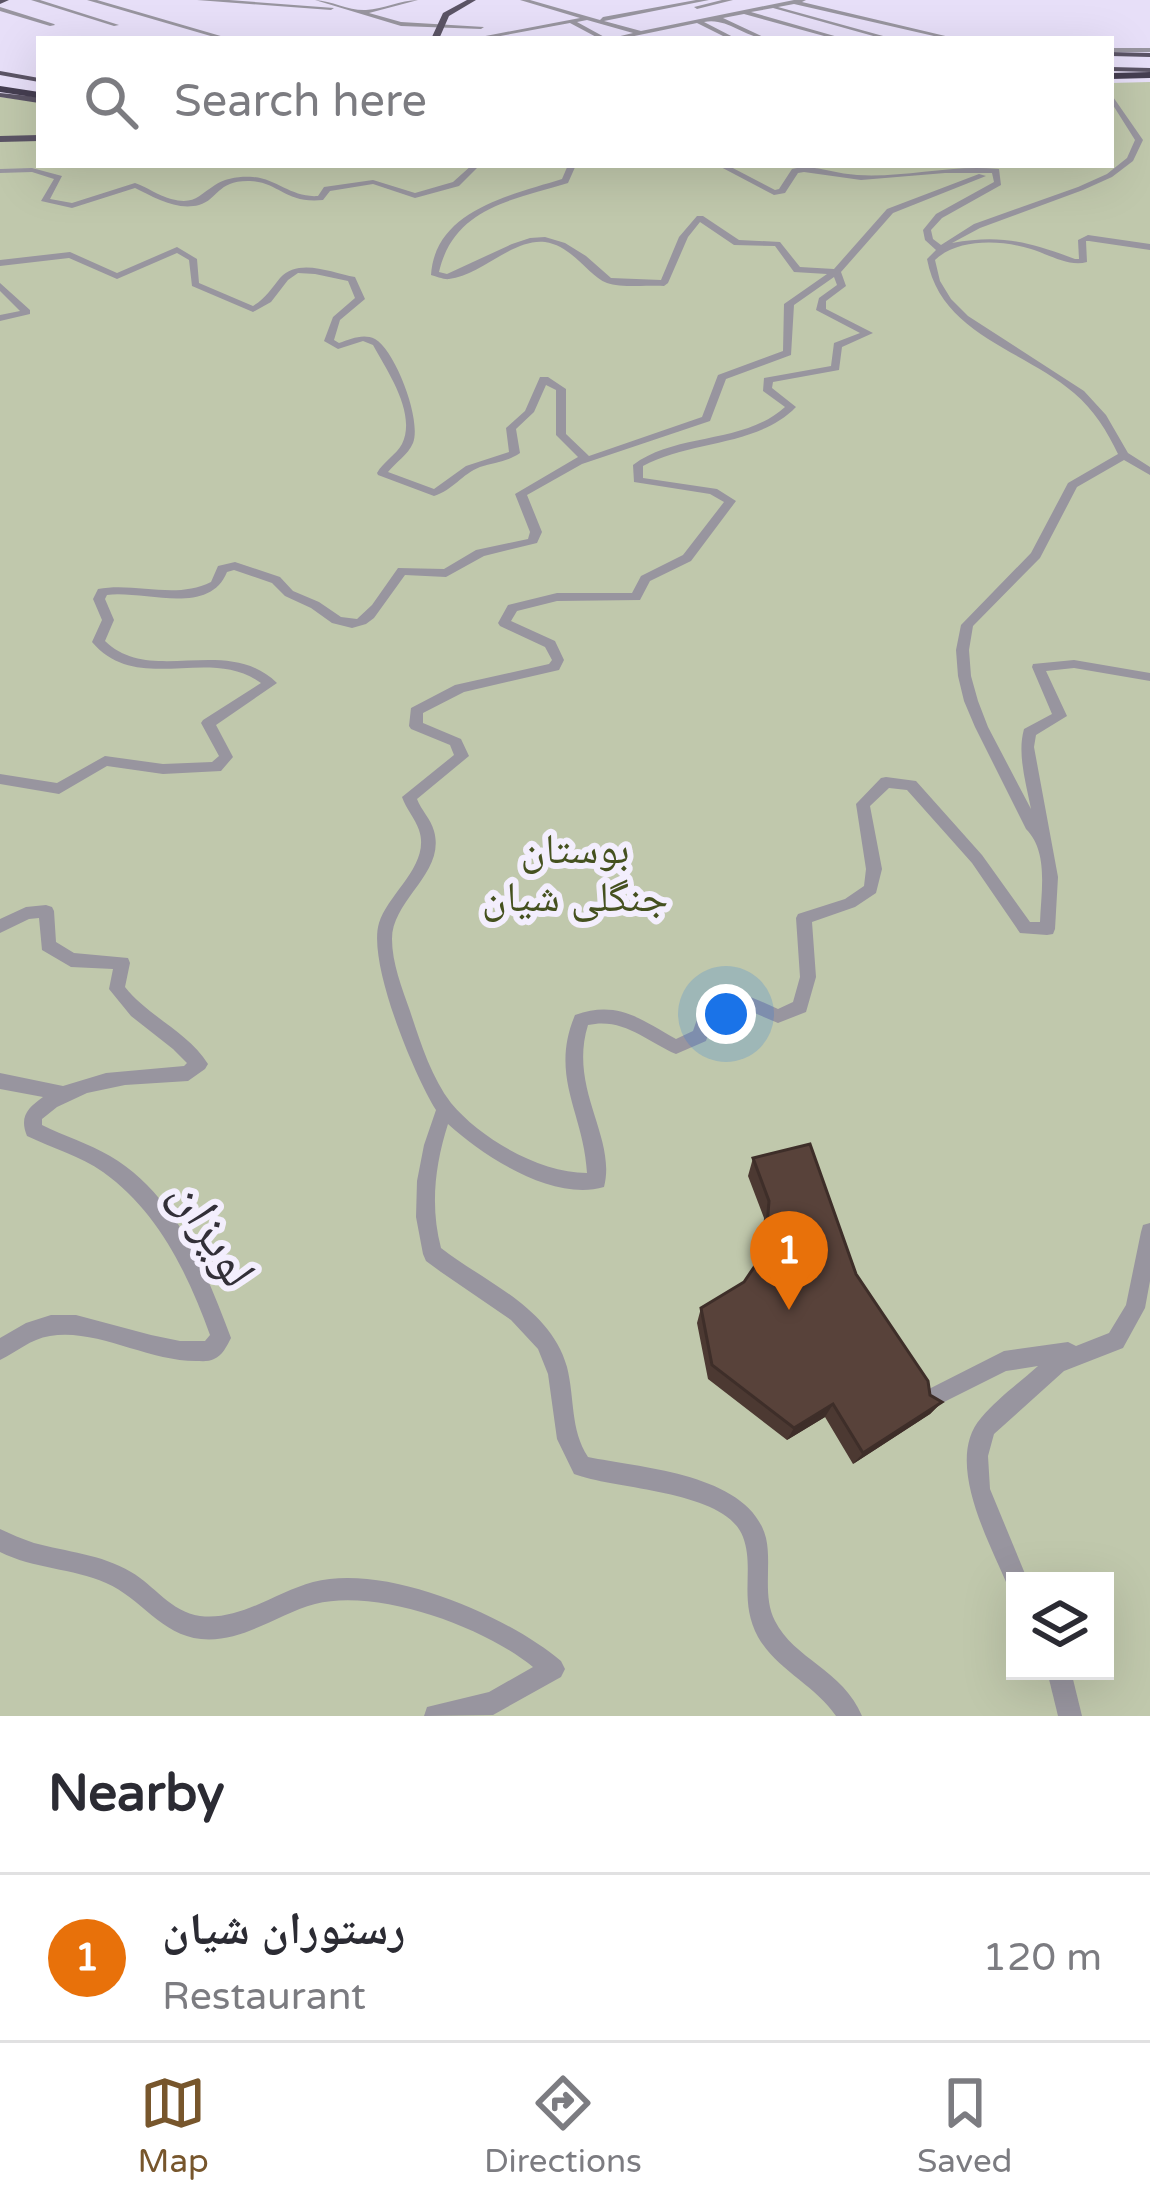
<!DOCTYPE html>
<meta charset="utf-8">
<style>
body{margin:0;font-family:"Varela Round","Noto Naskh Arabic",sans-serif;background:#f7f7f7;color:#2b2b33}
.controls{position:absolute;right:36px;bottom:36px;display:grid;overflow:hidden;border-radius:0px;box-shadow:0 12px 48px #0002}
.controls button{width:108px;height:108px;display:grid;place-items:center;padding:0;border:0;border-bottom:3px solid #e1e1e2;background:#fff;color:#2b2b33;font:60px sans-serif}
.you{position:absolute;left:726px;top:1014px;width:42px;height:42px;margin:-30px;border:9px solid #fff;border-radius:50%;background:#1a73e8;box-shadow:0 0 0 18px #1a73e833}
.badge{display:grid;place-items:center;width:78px;height:78px;border-radius:50%;background:#77562c;color:#fff;font-size:39px;font-weight:700}
.pin{position:absolute;translate:-50% -99px;filter:drop-shadow(0 3px 6px #0008)}
.pin::after{content:'';position:absolute;top:63px;width:42px;height:36px;background:inherit;clip-path:polygon(0 0,100% 0,50% 100%)}
.list{margin:0;padding:0;list-style:none}
h2{display:flex;justify-content:space-between;align-items:center;height:156px;margin:0;padding:0 48px;font-size:51px}
h2 small{font-size:39px;font-weight:400;color:#7c7c81}
.list li{display:grid;grid-template-columns:78px 1fr auto;gap:36px;align-items:center;box-sizing:border-box;height:168px;padding:0 48px;border-top:3px solid #e1e1e2}
.list b{display:block;font-size:45px;white-space:nowrap}
.list p{margin:0;font-size:39px;white-space:nowrap;color:#7c7c81}
.list em{font-size:39px;font-style:normal;color:#7c7c81}
.icon{flex:none;width:66px;height:66px;fill:none;stroke:currentColor;stroke-width:2;stroke-linecap:round;stroke-linejoin:round}
.map{position:relative;flex:none;width:1150px;height:1716px;overflow:hidden}
.search{position:absolute;background:#fff;box-shadow:0 12px 48px #0002;left:36px;right:36px;top:36px;height:132px;display:flex;align-items:center;gap:30px;box-sizing:border-box;padding:0 42px;border-radius:0px;color:#7c7c81;font-size:45px}
.sheet{height:324px;background:#fff}
nav{display:flex;justify-content:space-around;align-items:center;box-sizing:border-box;height:168px;border-top:3px solid #e1e1e2;background:#fff;font-size:33px;color:#7c7c81}
nav a{display:grid;justify-items:center;gap:6px}
nav .on{color:#77562c}
.map>svg:first-child{display:block}
</style>
<div class="map">
<svg width="1150" height="1716" viewBox="0 0 1150 1716">
<rect width="100%" height="100%" fill="#e7dff8"/>
<path fill="#c0c8ac" fill-rule="evenodd" d="M1150,82V1716H0V97L39,102V165H1111V83ZM1015,1581H1105V1671H1015Z"/>
<g fill="none" stroke-linecap="round" stroke-linejoin="round">
<g fill="#98959f" fill-rule="evenodd">
<polygon points="31,0 40,0 119,25 114,26"/>
<polygon points="87,0 97,0 231,39 221,39"/>
<polygon points="197,0 229,0 334,8 331,10"/>
<path d="M315,0C332,1 350,11 366,10C384,9 400,0 418,0L369,13L401,22L484,27L481,29L401,26Z"/>
<path d="M520,0H530L600,20L603,17L696,0H709L604,21L641,31L794,0H806L802,2L958,39H947L794,4L778,7L894,39H884L773,8L751,12L845,39H835L744,14L723,18L768,39C745,38 727,17 704,22L737,39H729L697,23L620,39H600L570,23L484,39H470L580,18ZM587,20L633,33L608,39L577,22Z"/>
<polygon points="722,0 733,0 697,9 694,7"/>
<polygon points="0,7 54,24 55,25 50,26 0,11"/>
<rect x="1111" y="48" width="39" height="4"/>
<path d="M1111,94L1143,140L1133,161L1112,177L1083,190L980,228L952,243C1001,234 1030,242 1075,259H1079L1078,240L1088,235L1150,244V250L1089,241H1086L1087,262C1069,267 1050,255 1031,249C1002,240 958,238 935,260L940,281L951,299L968,316L1084,391L1106,415L1128,453L1150,467V475L1124,460L1077,487L1040,558L973,626L969,650L971,676L978,701L988,727L1031,809C1026,783 1017,754 1024,729L1052,714L1032,667L1033,664L1074,660L1150,673V681L1074,668L1046,671L1067,716L1036,735L1034,747L1058,877L1055,929L1053,934L1047,935L1020,933L972,863L907,790L889,788L870,806L882,869L876,893L855,907L812,922L816,977L806,1012L778,1023L738,1006L718,1005L706,1041L676,1054C646,1041 623,1017 588,1025C568,1089 617,1137 604,1187C554,1202 484,1157 448,1124C435,1165 430,1206 441,1248C486,1283 550,1307 567,1367C575,1399 570,1429 588,1457C642,1468 750,1474 766,1538C772,1564 762,1596 775,1621C794,1659 843,1670 862,1716H836C815,1685 777,1670 758,1637C738,1600 755,1569 743,1537C726,1490 616,1490 574,1474L557,1439L548,1374L538,1349L511,1320L441,1272L426,1261L423,1254L416,1217L417,1181L424,1145L436,1110C414,1075 367,962 379,923C388,893 431,865 419,830C415,818 406,809 402,797L454,755L450,745L411,729L409,726L411,708L455,685L549,664L552,660L545,647L500,626L498,623L508,605L557,593H632L641,576L683,555L724,502L710,494L634,482L633,465C677,432 743,445 785,407L763,391L764,378L831,366L834,343L860,333L816,310L819,298L837,285L834,277L794,305L791,355L726,379L710,421L582,464L527,495L542,532L537,543L484,556L446,577L405,575L374,618L366,624L352,628L332,623L311,608L285,596L272,583L234,570L227,572C209,617 144,590 107,595L105,599L114,620L105,641C151,686 227,634 277,683L216,725L233,757L221,771L163,774L107,766L59,794L0,784V774L57,783L105,756L163,764L212,762L219,756L201,723L203,720L261,683C209,645 138,696 92,642L102,620L93,599L98,589C136,582 175,600 211,582L218,566L235,562L280,577L293,591L319,602L341,617L357,619L372,605L398,568L444,569L476,550L528,539L530,532L515,494L578,457L556,435V390L546,385L534,412L516,429L520,453C507,462 494,462 480,467C462,474 453,490 434,496L378,475L377,473C383,462 396,455 402,444C417,413 387,371 373,345L363,341L338,349L324,341L333,317L355,298L348,281L315,274L298,273L288,280L271,302L253,312L192,286L189,260L177,253L117,279L69,258L0,266V260L70,252L117,273L177,247L197,259L199,283L253,306C266,298 271,289 280,278C299,257 332,273 355,277L365,299L340,320L334,340L339,343C351,339 363,333 375,339C395,350 422,420 413,443C408,455 396,462 388,472L434,489L466,466L509,452L506,428L525,411L540,377H548L566,389V434L589,456L702,417L718,375L783,351L784,304L827,274L794,272L775,246L734,245L700,222L688,237L668,283L664,286C650,285 620,288 607,283C588,276 573,246 545,242C513,238 480,276 449,279C445,280 435,276 431,275C435,210 511,195 562,179L568,165H576L568,183C513,200 454,207 439,272L447,274L512,244L530,238L545,237L565,243L586,256L611,278L661,280L679,237L697,216H703L739,240L780,242L800,267L834,269L887,209L979,174L986,176L893,213L841,272L846,286L826,301V309L873,333L842,347L839,370L773,382L772,388L796,407C757,447 691,440 643,466V478L717,489L736,501L691,561L650,581L640,600L557,601L517,611L511,621L555,641L564,660L559,670L464,692L423,713V723L461,739L469,756L417,799C421,810 431,819 434,831C446,873 392,899 392,939C392,963 402,988 410,1011C420,1041 431,1077 451,1103C481,1139 540,1173 587,1173C584,1113 549,1077 575,1015C618,1000 640,1019 676,1039L693,1031L704,999L706,994C734,986 753,998 778,1009L793,1002L800,977L796,918L798,914L845,899L864,886L866,869L856,804L881,778L886,777L916,781L982,855L1030,922H1040C1041,892 1049,852 1026,829L975,727L964,701L958,676L956,650L961,625L1031,553L1068,483L1118,454C1107,431 1094,410 1074,393C1023,349 941,335 927,259L936,250L925,240L923,230L936,214L994,182L992,173H945L861,180L804,172L798,173L785,193L774,195L717,165H727L775,190L779,189L792,169C816,164 834,174 857,175C905,178 951,164 999,169L1001,185L942,218L931,230L933,239L941,245L974,224L1078,187L1107,174L1127,158L1135,140L1111,102Z"/>
<path d="M472,165H480L459,186L415,198L373,184L330,191L323,200C285,204 279,182 250,181C217,180 219,199 199,205C176,211 154,197 135,188L72,208L41,201L54,179L32,172L0,173V169L32,168L62,176L50,199L72,203L135,183C147,187 159,196 171,199C194,205 198,196 215,185C225,178 241,176 253,177C277,179 292,198 318,196L324,187L373,180L415,193L453,182Z"/>
<polygon points="0,283 30,310 30,314 0,321 0,315 20,311 0,291"/>
<path d="M46,905L52,907L54,911L56,942L74,953L128,958L130,963L125,987C149,1017 188,1032 208,1064L205,1069L188,1081L125,1085L87,1093L57,1107L42,1119V1125C64,1136 88,1143 110,1156C175,1194 206,1271 231,1338C227,1346 222,1356 214,1359C209,1362 201,1361 196,1361C147,1361 96,1328 50,1336C30,1339 17,1352 0,1360V1338L26,1323L51,1315H76L151,1335L180,1341H205L210,1335C188,1274 158,1211 103,1172C80,1156 52,1148 27,1136C19,1116 28,1108 43,1097L0,1089V1073L63,1086L106,1073L184,1066L187,1063L173,1049L131,1016L109,989L113,969L71,967L42,950L39,918L29,919L0,933V919L26,907Z"/>
<path d="M1150,1223V1281L1145,1308L1123,1348L1064,1371L994,1434L988,1456L990,1489L1028,1581H1015V1591L1009,1589C991,1545 943,1461 981,1418C997,1399 1019,1383 1038,1366L1006,1371L930,1409L923,1406L920,1399L923,1392L1004,1351L1068,1342L1076,1346L1109,1333L1126,1305L1141,1232L1143,1225Z"/>
<path d="M0,1529C11,1534 22,1539 34,1543C67,1552 101,1554 131,1572C154,1585 171,1612 200,1616C240,1621 276,1592 313,1582C386,1563 506,1615 561,1661L565,1669L561,1677L493,1715L424,1716L427,1707L489,1692L533,1667C484,1627 378,1588 315,1604C277,1614 243,1643 201,1639C161,1635 141,1598 106,1583C72,1568 34,1569 0,1552Z"/>
<polygon points="1047,1671 1071,1671 1082,1716 1058,1716"/>
</g>
<g fill="#5b5465" fill-rule="evenodd">
<polygon points="0,0 9,0 0,4"/>
<polygon points="467,0 476,0 449,16 439,39 431,39 443,13"/>
<polygon points="1111,52 1150,53 1150,57 1111,56"/>
<polygon points="1111,67 1150,68 1150,72 1111,71"/>
<polygon points="0,71 39,78 39,82 0,75"/>
<polygon points="0,93 39,97 39,103 0,97"/>
<polygon points="39,135 39,141 0,142 0,136"/>
</g>
<g fill="#453e51" fill-rule="evenodd">
<polygon points="1150,72 1150,78 1111,79 1111,73"/>
<polygon points="0,86 39,92 39,98 0,92"/>
</g>
</g>
<polygon fill="#4c3932" points="753,1158 856,1274 930,1395 942,1402 930,1414 853,1464 825,1417 787,1440 708,1379 697,1323 701,1308 744,1282 760,1258 764,1218 748,1176"/>
<g fill="#3e2e29">
<polygon points="942,1402 930,1414 853,1464 863,1453"/>
<polygon points="833,1404 825,1417 787,1440 794,1428"/>
</g>
<polygon fill="#58423a" stroke="#3e2e29" stroke-width="3" points="810,1144 856,1274 928,1381 930,1395 942,1402 863,1453 833,1404 794,1428 712,1365 701,1308 744,1282 765,1251 769,1201 753,1158"/>
<g text-anchor="middle" dominant-baseline="central" stroke-width="12" stroke-linejoin="round" paint-order="stroke">
<g font-size="42" fill="#45511f" stroke="#f3eefd">
<text x="575" y="849">بوستان<tspan x="575" dy="48">جنگلی شیان</tspan></text>
</g>
<g font-size="51" fill="#322f38" stroke="#f3eefd">
<text transform="translate(213 1233) rotate(59)">لویزان</text>
</g>
</g>
</svg>
<div class="controls">
<button><svg class="icon" aria-label="layers" viewBox="0 0 24 24"><path d="M12 4l9 5-9 5-9-5zM3 14l9 5 9-5"/></svg></button>
</div>
<div class="you"></div>
<div class="pin badge" style="left:789px;top:1310px;background:#e8710a">1</div>
<div class="search"><svg class="icon" aria-label="search" viewBox="0 0 24 24"><circle cx="10" cy="10" r="6"/><path d="M15 15l6 6"/></svg>Search here</div>
</div>
<section class="sheet">
<h2>Nearby<small></small></h2>
<ul class="list">
<li><span class="badge" style="background:#e8710a">1</span><div><b>رستوران شیان</b><p>Restaurant</p></div><em>120 m</em></li>
</ul>
</section>
<nav>
<a class="on"><svg class="icon" aria-label="map" viewBox="0 0 24 24"><path d="M3 6l6-2 6 2 6-2v14l-6 2-6-2-6 2zM9 4v14M15 6v14"/></svg>Map</a>
<a><svg class="icon" aria-label="directions" viewBox="0 0 24 24"><path d="M12 3l9 9-9 9-9-9zM9 14v-3h6M13 9l2 2-2 2"/></svg>Directions</a>
<a><svg class="icon" aria-label="saved" viewBox="0 0 24 24"><path d="M7 4h10v16l-5-4-5 4z"/></svg>Saved</a>
</nav>
